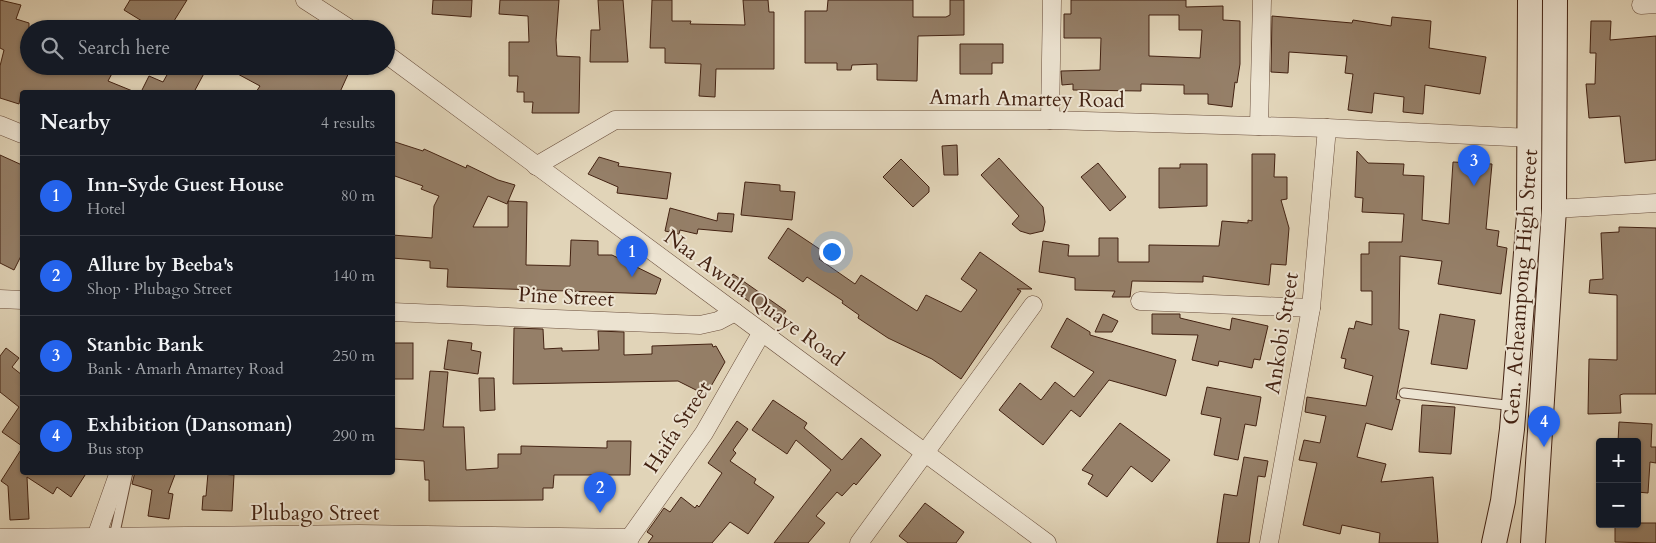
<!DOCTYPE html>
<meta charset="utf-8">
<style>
body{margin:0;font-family:Cardo,serif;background:#20242c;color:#f1f3f6}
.controls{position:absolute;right:15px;bottom:15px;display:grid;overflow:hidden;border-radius:5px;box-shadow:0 1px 4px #0004}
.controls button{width:45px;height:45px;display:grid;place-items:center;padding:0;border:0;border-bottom:1px solid #363941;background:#171b24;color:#f1f3f6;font:25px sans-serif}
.you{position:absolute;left:831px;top:251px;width:18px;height:18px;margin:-12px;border:4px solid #fff;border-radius:50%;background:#1a73e8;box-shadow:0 0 0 8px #1a73e833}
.badge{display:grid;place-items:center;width:32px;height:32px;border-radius:50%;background:#2563eb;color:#fff;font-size:16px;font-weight:700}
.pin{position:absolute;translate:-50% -41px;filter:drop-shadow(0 1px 2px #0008)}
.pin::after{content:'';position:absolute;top:26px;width:18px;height:15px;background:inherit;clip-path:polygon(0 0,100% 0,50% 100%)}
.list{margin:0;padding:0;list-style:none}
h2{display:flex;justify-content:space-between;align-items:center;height:65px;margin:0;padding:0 20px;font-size:21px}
h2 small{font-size:16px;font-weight:400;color:#9ea1a6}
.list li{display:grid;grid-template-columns:32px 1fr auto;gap:15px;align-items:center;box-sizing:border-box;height:80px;padding:0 20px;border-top:1px solid #363941}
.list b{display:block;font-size:19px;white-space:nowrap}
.list p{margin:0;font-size:16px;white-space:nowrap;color:#9ea1a6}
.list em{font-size:16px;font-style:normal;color:#9ea1a6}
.icon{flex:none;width:28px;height:28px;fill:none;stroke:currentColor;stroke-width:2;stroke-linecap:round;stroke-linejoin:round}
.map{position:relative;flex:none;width:1656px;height:543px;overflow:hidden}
.search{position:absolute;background:#171b24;box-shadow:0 1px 4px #0004;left:20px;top:20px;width:375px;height:55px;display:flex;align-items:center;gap:12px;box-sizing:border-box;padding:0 18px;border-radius:28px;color:#9ea1a6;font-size:19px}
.panel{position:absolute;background:#171b24;box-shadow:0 1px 4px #0004;left:20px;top:90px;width:375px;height:385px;border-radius:5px}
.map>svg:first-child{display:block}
</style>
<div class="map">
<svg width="1656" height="543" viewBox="0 0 1656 543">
<rect width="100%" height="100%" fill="#e1d4b8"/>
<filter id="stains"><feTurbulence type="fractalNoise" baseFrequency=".004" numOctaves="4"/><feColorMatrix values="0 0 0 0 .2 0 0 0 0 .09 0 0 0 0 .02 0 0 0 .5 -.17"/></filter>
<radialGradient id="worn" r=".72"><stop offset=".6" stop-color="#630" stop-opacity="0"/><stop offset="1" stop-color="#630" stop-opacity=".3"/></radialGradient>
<g fill="#957f68" stroke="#432212" fill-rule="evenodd">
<polygon points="0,0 21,5 16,19 29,23 29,66 116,66 108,81 135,92 21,92 19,104 0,98 0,66 4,50 0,48"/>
<polygon points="130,0 187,0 169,29 155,29 124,10"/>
<polygon points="433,0 472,0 471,17 432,14"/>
<polygon points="500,0 559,0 556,40 557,56 580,57 579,113 532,113 533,102 524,102 524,92 517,92 518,76 509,76 509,42 529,42 528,16 499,14"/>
<polygon points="598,0 623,0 628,62 590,62 591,30 600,30"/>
<polygon points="652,0 672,0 672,21 691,21 690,24 745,25 743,0 768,0 769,12 774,12 774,69 716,69 715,97 699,96 701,64 665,63 665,48 650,48"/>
<polygon points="828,0 913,0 913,17 946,17 950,15 950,0 964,0 964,35 918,36 917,81 877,80 877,64 852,65 851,70 837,70 837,63 805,63 805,11 827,11"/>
<path d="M1071,0H1186V7L1223,6V20L1240,21V64L1237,83L1235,82L1232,107L1208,104V94H1184V85L1141,84V91L1073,90V84L1062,85L1061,71L1100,70L1101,38H1064V14H1071ZM1149,15H1179V30H1202L1200,58L1149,56Z"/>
<polygon points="1272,16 1352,23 1353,20 1391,26 1392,17 1431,21 1429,48 1486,57 1480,94 1425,85 1423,114 1403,112 1404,97 1374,93 1372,113 1348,110 1353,74 1345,73 1347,56 1289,52 1288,73 1271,72"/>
<polygon points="1591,21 1611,21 1610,40 1656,36 1656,160 1625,163 1620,116 1589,118 1586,84 1595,84 1596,53 1590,53"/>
<polygon points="960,44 1003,44 1003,63 992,63 992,74 960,74"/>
<polygon points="172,66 208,66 194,92 141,92 149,76 163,82"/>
<polygon points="223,66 340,66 350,70 340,92 256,92 260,86"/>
<polygon points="392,141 423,151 424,149 466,168 467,165 498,180 515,185 507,204 488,196 473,227 508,227 508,201 527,202 526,265 570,266 571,240 598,241 598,255 612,255 661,279 656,294 447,287 448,269 430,268 430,261 392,258 392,235 432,238 434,206 439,196 421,189 423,186 392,175"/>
<polygon points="957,145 958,175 944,175 942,146"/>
<polygon points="1357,151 1368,163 1404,164 1403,175 1424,176 1422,220 1449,224 1453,162 1492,164 1486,229 1499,231 1497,246 1507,248 1501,294 1438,284 1442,261 1400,256 1399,329 1409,331 1396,399 1400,400 1392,430 1366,423 1357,457 1386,464 1381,482 1433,477 1438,543 1379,543 1380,533 1342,525 1340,534 1303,525 1317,463 1299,460 1304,440 1320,443 1326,416 1305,412 1307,397 1366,406 1373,376 1344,368 1346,359 1341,358 1349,328 1354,329 1356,321 1372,325 1372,291 1361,291 1361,254 1369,254 1369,242 1402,242 1404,214 1362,212 1363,198 1355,197"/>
<polygon points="1252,154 1275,154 1274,177 1287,177 1287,199 1281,200 1289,228 1286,265 1271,264 1269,285 1203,276 1203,282 1132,281 1130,297 1112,297 1115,291 1075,290 1075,278 1039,272 1043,241 1069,245 1068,256 1099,256 1099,238 1118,238 1118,262 1149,262 1149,245 1219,246 1222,221 1248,223 1248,220 1252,221"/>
<polygon points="0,155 22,165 22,254 14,270 0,263"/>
<polygon points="599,157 619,163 618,166 671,173 667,199 617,193 618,187 588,174"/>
<polygon points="999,158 1043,207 1045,222 1043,231 1030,234 1020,231 1012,224 1019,216 981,175"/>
<polygon points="901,159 929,187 929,192 913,207 883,177"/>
<polygon points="1098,163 1126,197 1110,211 1081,177"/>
<polygon points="1180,164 1207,164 1207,206 1159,208 1159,168 1180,168"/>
<polygon points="745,182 780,185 780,191 795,192 792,220 741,215"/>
<polygon points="670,208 717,221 718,213 734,214 732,232 698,229 697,234 680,230 679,234 665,231"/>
<polygon points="1619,227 1656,228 1656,394 1623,394 1620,395 1621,413 1588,414 1589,359 1617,360 1617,295 1589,293 1590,280 1603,279 1601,233 1619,232"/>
<polygon points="788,228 824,252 819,259 855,284 861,275 917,311 926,295 961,312 977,290 961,279 980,252 1032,289 1017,289 1021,291 961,379 932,359 888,338 858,318 859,315 842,303 843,301 807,277 803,282 768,258"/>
<polygon points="733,274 786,311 778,322 726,285"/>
<polygon points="1103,314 1118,321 1112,332 1095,332"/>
<polygon points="1152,314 1180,314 1180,318 1230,330 1232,318 1268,326 1260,360 1254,359 1252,368 1219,361 1218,366 1192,360 1198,335 1152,334"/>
<polygon points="1440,314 1475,320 1467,369 1431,364"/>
<polygon points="1067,318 1090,332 1090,335 1176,360 1166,396 1109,380 1080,417 1071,410 1043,445 999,410 1020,383 1041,400 1055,382 1074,397 1094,372 1051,347"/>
<polygon points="514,328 543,329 544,349 562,348 562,351 599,350 598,331 624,332 624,355 652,354 652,346 712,344 713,347 716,346 725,362 706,395 678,381 513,384"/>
<polygon points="448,340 472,343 471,350 481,352 478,374 444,369"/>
<rect x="392" y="343" width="21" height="36"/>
<polygon points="6,348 19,358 12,367 22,375 22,446 2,432 19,407 0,392 0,356"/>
<polygon points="430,371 448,372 443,427 464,427 466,470 498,468 498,454 521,454 521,446 607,448 607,441 631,441 630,475 554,475 553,488 543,488 543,500 429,501 429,480 425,480 424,461 392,459 392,428 424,430"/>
<polygon points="479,378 494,378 495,410 480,411"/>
<polygon points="1207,387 1261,397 1256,426 1245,424 1238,460 1214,455 1221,418 1201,414"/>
<polygon points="773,400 807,423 804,428 842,460 861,438 881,455 856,485 854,483 842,496 837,492 816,516 825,523 808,543 774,543 831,470 796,440 787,454 752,430"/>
<polygon points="1422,405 1455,407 1451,454 1419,452"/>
<polygon points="737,421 748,429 733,450 736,453 730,461 756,479 754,483 774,497 748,534 730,522 712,543 648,543 653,536 647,532 664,508 670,512 681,497 695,508 697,505 699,507 722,473 708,463"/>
<polygon points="1619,422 1652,424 1651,447 1656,447 1656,463 1650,462 1648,493 1637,492 1637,442 1618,442"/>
<polygon points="1120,423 1170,460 1152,482 1131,466 1107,497 1088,484 1093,475 1082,470"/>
<polygon points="22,448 22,472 87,472 71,497 57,487 53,494 27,477 29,519 10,520 8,486 1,481"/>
<polygon points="1244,457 1268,461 1265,477 1258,476 1249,543 1217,543 1224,494 1237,496"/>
<polygon points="135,472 176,472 168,493 173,494 169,519 148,516 152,490 132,484"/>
<polygon points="208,473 234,475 232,511 202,510 203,496 206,496"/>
<polygon points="925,503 964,532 956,543 908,543 899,536"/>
<polygon points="1637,523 1656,523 1656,543 1615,542 1615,524"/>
</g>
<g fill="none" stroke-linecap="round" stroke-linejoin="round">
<g stroke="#6a4e3c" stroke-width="11">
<g id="service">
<polyline points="1404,393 1514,406"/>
<polyline points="114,537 128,472"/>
</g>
</g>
<g stroke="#6a4e3c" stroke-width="19">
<g id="minor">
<polyline points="305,0 350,29"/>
<polyline points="1641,5 1656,4"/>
<polyline points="386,54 1047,543"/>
<polyline points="1050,120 1052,0"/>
<polyline points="0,125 22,134"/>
<polyline points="1259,126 1262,0"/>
<polyline points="536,166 615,120 1050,120 1327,128 1530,138"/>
<polyline points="1554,209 1656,203"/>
<polyline points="0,299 22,300"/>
<polyline points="1140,301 1311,308"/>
<polyline points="392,312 700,325 718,321 735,312"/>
<polyline points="96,537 119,472"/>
<polyline points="0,538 359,534 630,538"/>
<polyline points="626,543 704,433 762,332"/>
<polyline points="859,543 1033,305"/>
<polyline points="1269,543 1311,308 1327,128"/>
</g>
</g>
<g stroke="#432212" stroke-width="26">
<g id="secondary">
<polyline points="1494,543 1503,501 1512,429 1529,215 1530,0"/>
<polyline points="1533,543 1554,209 1555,0"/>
</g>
</g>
<use href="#service" stroke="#ece3d1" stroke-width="9"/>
<use href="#minor" stroke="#ece3d1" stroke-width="18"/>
<use href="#secondary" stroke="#ece3d1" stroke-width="24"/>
</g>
<g text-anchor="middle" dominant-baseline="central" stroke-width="4" stroke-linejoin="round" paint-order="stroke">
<g font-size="21" fill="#432212" stroke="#ece3d1">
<text transform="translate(1027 99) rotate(1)">Amarh Amartey Road</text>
<text transform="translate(1521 287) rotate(-86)">Gen. Acheampong High Street</text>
<text transform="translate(566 297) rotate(3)">Pine Street</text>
<text transform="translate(754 298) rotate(36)">Naa Awula Quaye Road</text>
<text transform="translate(1282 333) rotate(-81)">Ankobi Street</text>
<text transform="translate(678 427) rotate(-57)">Haifa Street</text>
<text x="315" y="513">Plubago Street</text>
</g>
</g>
<rect width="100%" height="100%" filter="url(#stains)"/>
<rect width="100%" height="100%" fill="url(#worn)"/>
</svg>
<div class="controls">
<button>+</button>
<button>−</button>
</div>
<div class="you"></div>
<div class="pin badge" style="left:632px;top:277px">1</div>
<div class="pin badge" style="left:600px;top:513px">2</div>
<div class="pin badge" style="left:1474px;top:186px">3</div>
<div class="pin badge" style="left:1544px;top:447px">4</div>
<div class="search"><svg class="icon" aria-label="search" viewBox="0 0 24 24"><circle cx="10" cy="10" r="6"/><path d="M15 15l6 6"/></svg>Search here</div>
<section class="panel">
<h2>Nearby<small>4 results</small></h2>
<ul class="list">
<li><span class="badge">1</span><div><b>Inn-Syde Guest House</b><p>Hotel</p></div><em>80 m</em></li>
<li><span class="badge">2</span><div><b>Allure by Beeba's</b><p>Shop · Plubago Street</p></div><em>140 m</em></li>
<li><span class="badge">3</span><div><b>Stanbic Bank</b><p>Bank · Amarh Amartey Road</p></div><em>250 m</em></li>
<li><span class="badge">4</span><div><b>Exhibition (Dansoman)</b><p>Bus stop</p></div><em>290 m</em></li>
</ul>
</section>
</div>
